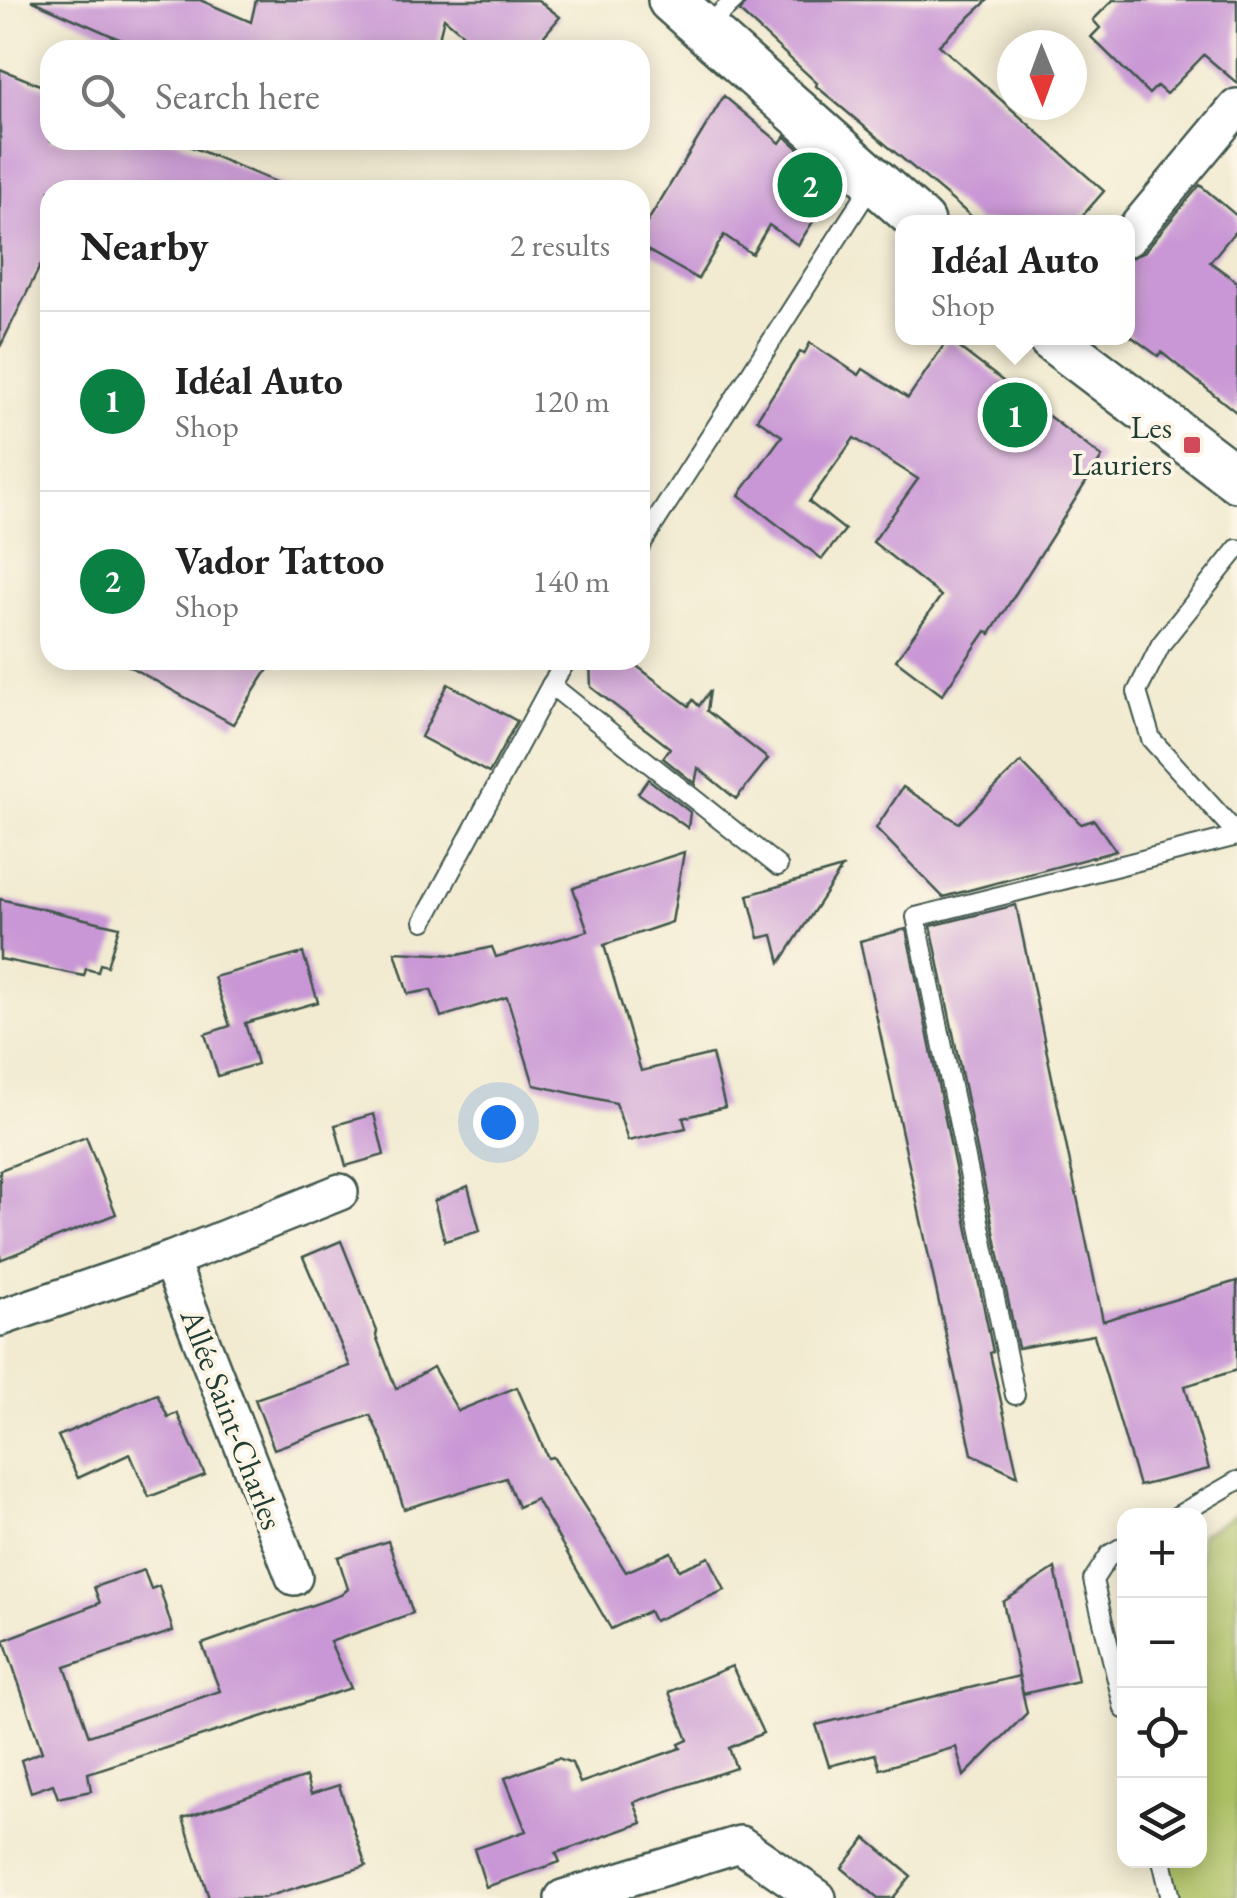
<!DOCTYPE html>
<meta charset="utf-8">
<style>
body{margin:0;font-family:"EB Garamond",serif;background:#f6f6f6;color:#222}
.controls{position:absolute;right:30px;bottom:30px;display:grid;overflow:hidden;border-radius:20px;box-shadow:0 5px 25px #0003}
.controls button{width:90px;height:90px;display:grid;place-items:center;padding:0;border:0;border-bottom:2px solid #e0e0e0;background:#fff;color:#222;font:50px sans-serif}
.compass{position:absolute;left:997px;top:30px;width:90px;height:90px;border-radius:50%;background:#fff;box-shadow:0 5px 25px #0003;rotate:179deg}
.you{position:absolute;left:498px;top:1122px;width:35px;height:35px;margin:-25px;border:8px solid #fff;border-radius:50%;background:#1a73e8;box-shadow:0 0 0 15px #1a73e833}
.badge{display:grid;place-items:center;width:65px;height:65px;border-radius:50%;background:#0b8043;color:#fff;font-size:32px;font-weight:700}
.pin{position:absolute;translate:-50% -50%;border:5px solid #fff;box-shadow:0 2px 10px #0006}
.popup{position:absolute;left:895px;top:215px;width:240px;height:130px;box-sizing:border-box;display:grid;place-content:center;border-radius:20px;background:#fff;filter:drop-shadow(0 2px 8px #0005);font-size:32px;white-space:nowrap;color:#767676}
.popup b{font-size:38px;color:#222}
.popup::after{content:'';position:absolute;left:50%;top:100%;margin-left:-20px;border:20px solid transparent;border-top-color:#fff}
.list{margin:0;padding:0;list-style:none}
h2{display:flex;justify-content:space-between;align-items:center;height:130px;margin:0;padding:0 40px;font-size:42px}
h2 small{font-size:32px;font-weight:400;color:#767676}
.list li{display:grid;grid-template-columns:65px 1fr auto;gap:30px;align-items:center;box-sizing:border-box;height:180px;padding:0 40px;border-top:2px solid #e0e0e0}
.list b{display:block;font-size:38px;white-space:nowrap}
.list p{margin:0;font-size:32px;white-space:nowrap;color:#767676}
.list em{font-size:32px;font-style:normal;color:#767676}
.icon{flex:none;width:55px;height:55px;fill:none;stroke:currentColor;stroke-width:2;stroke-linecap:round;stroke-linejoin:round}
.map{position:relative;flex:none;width:1237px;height:1898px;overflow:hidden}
.search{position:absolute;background:#fff;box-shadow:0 5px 25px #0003;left:40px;top:40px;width:610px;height:110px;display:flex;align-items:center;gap:25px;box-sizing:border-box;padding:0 35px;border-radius:30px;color:#767676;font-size:38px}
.panel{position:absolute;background:#fff;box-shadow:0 5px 25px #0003;left:40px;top:180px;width:610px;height:490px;border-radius:30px}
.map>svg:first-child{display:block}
</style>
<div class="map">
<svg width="1237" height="1898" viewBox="0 0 1237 1898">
<rect width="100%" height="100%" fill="#fcf5e5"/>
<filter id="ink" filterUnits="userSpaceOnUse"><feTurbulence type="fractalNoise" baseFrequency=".01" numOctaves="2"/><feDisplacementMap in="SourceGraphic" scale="20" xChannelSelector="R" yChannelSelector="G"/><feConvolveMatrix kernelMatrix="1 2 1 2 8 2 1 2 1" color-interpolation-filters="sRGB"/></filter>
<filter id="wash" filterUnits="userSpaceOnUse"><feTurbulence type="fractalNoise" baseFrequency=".0048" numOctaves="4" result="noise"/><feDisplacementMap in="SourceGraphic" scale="40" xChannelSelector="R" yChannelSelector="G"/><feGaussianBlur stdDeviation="2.25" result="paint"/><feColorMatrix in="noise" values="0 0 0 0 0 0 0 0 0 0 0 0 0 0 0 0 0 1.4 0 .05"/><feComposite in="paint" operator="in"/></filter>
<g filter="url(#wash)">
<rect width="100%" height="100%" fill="#f2ebd2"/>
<polygon fill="#acc064" stroke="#667e4c" stroke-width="2.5" points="1237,1513 1237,1898 1163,1898 1160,1861 1200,1860 1200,1535"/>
<g id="blocks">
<g fill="#c997d5">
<polygon points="31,0 200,0 251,22 256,0 538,0 560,17 532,50 482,50 444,18 436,50 144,50"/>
<polygon points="747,0 988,0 939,45 1104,191 1077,222 978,222 816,86 817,83 740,12"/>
<polygon points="1113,0 1237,0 1237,83 1204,55 1166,94 1157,86 1149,94 1091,37 1100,28 1093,20"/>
<polygon points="0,69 50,89 50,140 175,140 295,190 50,190 50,246 0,347"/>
<polygon points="724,96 780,143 785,136 818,166 828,198 798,245 769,225 752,254 724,235 698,279 640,246 640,234"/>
<polygon points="1200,185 1237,216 1237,229 1210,262 1237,282 1237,413 1161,352 1158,356 1128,334 1128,259 1144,252"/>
<polygon points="948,339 1102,457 990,634 986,631 942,695 896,660 941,596 873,542 918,479 854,438 809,502 845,530 822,559 739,495 782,436 757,419 800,352 804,354 810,343 859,375 863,369 908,398"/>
<polygon points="118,660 274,660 233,724"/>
<polygon points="590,660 629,660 689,706 693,700 699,706 710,690 707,711 768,759 736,799 698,768 695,784 663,758 670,748 591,687"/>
<polygon points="448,684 517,721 489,773 421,737"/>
<polygon points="1021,762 1081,824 1094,820 1116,851 943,897 876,828 903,787 959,823"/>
<polygon points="648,779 690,812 688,828 638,793"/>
<polygon points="684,852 672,922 604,945 641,1071 712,1054 725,1107 683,1118 686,1128 628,1141 616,1103 534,1085 507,997 441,1017 431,990 408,994 395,952 458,955 492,947 496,957 588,931 573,888"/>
<polygon points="842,868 780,963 773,935 759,938 748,895"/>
<polygon points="0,899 119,927 107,966 100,964 98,972 86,969 84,976 0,959"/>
<polygon points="1016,905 1103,1321 1237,1281 1237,1370 1185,1386 1209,1469 1139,1486 1094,1335 1018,1348 931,926"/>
<polygon points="906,929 993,1352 990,1353 1018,1476 972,1454 860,941"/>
<polygon points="303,953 318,1002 245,1023 257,1064 218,1076 205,1034 230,1026 214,977"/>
<polygon points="374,1114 384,1155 346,1166 335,1125"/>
<polygon points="86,1137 116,1214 0,1260 0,1170"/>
<polygon points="468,1186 480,1231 445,1241 434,1201"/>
<polygon points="341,1241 377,1331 376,1336 396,1389 433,1367 458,1411 517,1387 548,1458 553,1457 626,1572 671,1552 679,1570 709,1557 725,1590 654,1621 649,1611 611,1629 536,1499 518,1507 506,1478 404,1509 382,1440 370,1415 274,1449 255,1399 350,1366 303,1257"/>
<polygon points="157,1394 168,1417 177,1413 205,1475 149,1497 130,1454 78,1478 58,1436"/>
<polygon points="388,1541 413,1613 330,1642 351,1688 88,1773 91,1791 58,1798 53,1784 31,1792 21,1760 42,1752 4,1640 100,1603 94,1587 144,1570 151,1589 159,1586 173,1631 65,1667 89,1736 220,1691 202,1644 341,1595 348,1589 338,1557"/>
<polygon points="1055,1568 1078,1681 1023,1694 1003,1602"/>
<polygon points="732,1666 763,1733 729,1748 736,1768 634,1802 642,1823 556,1853 560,1862 486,1887 474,1849 526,1831 505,1778 558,1758 572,1763 580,1783 681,1748 679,1744 688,1740 669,1692"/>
<polygon points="1019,1676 1027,1713 964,1776 956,1747 880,1769 875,1754 829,1766 816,1725"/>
<polygon points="306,1777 311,1794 339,1785 366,1866 263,1898 209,1898 183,1818"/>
<polygon points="866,1838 911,1876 893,1898 878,1898 842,1868"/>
</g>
</g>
</g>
<g filter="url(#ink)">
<use href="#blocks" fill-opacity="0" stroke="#3f574c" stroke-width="2.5"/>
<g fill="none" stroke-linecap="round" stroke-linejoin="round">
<g stroke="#3f574c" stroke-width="22">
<g id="service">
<polyline points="704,29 735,0"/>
<polyline points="640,546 874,181"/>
<polyline points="1237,549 1161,644 1137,692 1151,739 1237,834"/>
<polyline points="567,660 551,685 778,866"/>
<polyline points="424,921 551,685"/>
<polyline points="1015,1395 916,917 1237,836"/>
<polyline points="1177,1516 1237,1481"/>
<polyline points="1124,1546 1110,1554 1093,1580 1124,1709"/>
<polyline points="1162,1860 1171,1898"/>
</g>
</g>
<g stroke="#3f574c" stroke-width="40">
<g id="minor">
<polyline points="1128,238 1237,107"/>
<polyline points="170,1260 340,1192"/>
<polyline points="0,1318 170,1260 294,1577"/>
<polyline points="563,1898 740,1844 818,1898"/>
</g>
</g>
<g stroke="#3f574c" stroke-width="50">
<g id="tertiary">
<polyline points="671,0 921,222"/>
<polyline points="1051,338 1237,479"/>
</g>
</g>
<use href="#service" stroke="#fff" stroke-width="18"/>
<use href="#minor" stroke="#fff" stroke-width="35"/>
<use href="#tertiary" stroke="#fff" stroke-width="45"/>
</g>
</g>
<rect fill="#d1495b" stroke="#fcf5e5" stroke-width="4" x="1182" y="435" width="20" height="20" rx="5"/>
<g text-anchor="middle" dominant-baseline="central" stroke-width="8" stroke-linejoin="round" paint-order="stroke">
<g font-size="32" fill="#1f3d34" stroke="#fcf5e5" text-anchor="end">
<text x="1172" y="427">Les<tspan x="1172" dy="37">Lauriers</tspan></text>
</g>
<g font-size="32" fill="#1f3d34" stroke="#fcf5e5">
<text transform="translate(232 1419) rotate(69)">Allée Saint-Charles</text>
</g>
</g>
</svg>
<div class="controls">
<button>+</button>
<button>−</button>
<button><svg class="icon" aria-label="locate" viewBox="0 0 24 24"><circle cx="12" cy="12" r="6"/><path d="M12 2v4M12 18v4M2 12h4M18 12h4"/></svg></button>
<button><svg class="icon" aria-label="layers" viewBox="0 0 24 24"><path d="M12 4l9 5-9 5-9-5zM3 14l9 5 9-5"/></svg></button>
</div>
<svg class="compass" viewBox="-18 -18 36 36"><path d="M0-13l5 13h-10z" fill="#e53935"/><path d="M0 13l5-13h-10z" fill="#767676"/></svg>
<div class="you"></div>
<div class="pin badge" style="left:1015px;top:415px">1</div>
<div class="popup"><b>Idéal Auto</b>Shop</div>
<div class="pin badge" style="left:810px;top:185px">2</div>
<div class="search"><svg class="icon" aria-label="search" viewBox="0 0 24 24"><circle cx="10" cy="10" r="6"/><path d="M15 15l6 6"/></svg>Search here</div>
<section class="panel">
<h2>Nearby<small>2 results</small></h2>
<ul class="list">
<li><span class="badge">1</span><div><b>Idéal Auto</b><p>Shop</p></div><em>120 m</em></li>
<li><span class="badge">2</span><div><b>Vador Tattoo</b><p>Shop</p></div><em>140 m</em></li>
</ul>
</section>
</div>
